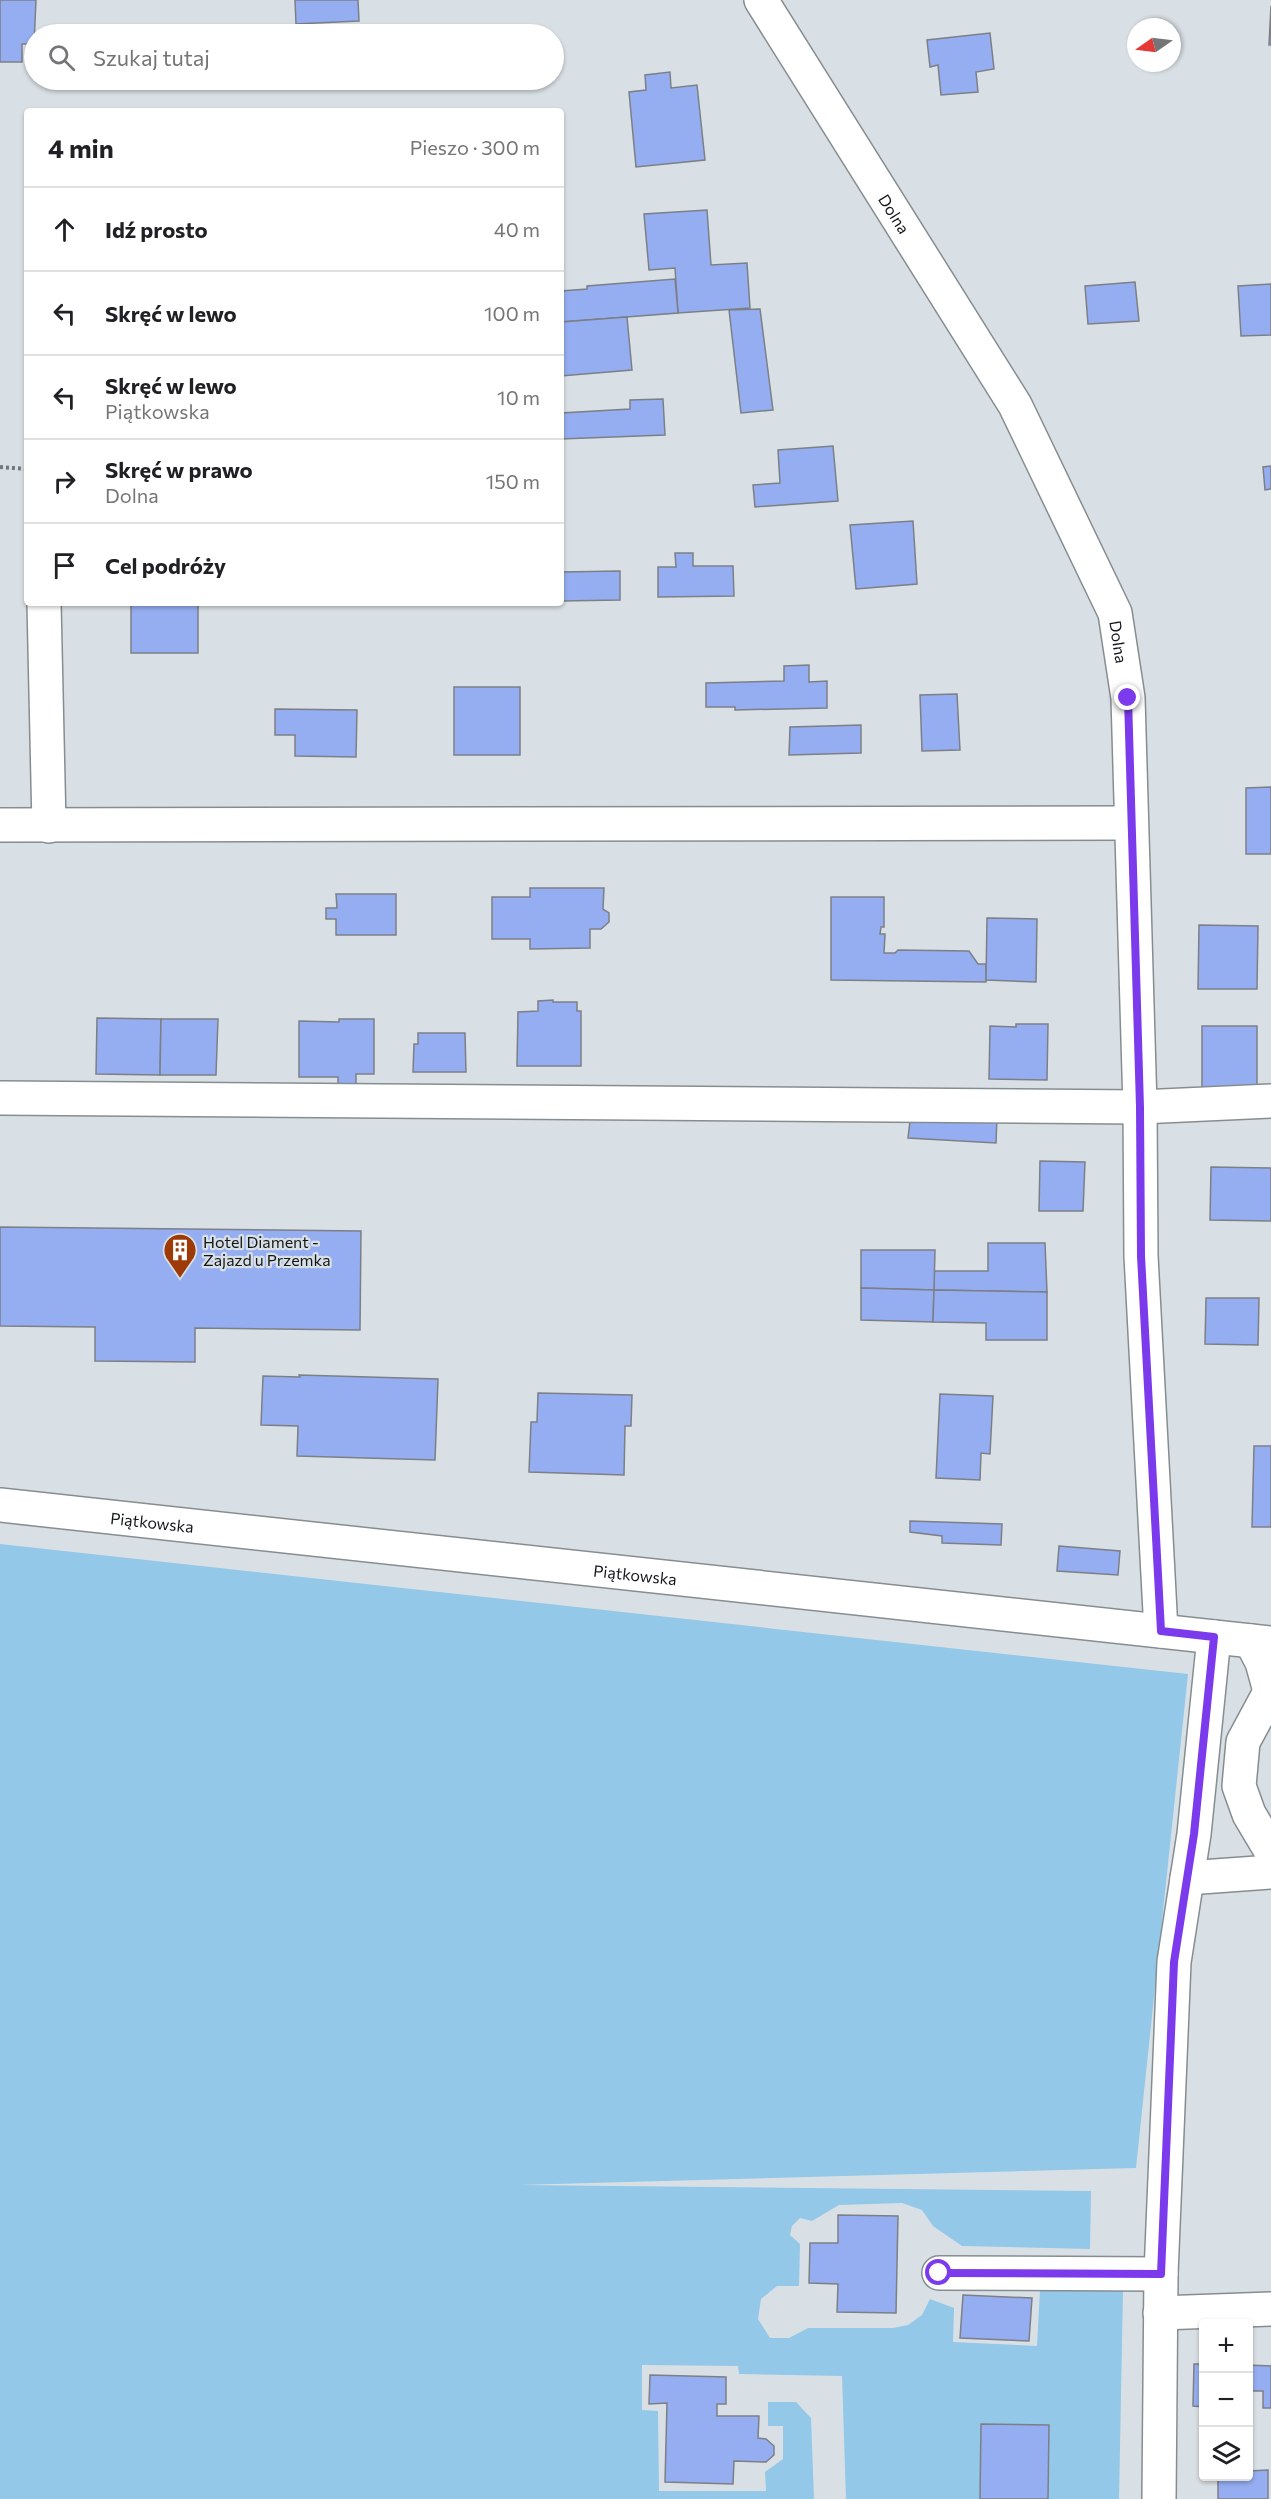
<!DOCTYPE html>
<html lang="pl">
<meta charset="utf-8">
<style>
body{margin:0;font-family:Commissioner,sans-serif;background:#f2f2f2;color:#202124}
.controls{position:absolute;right:18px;bottom:18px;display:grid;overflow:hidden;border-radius:6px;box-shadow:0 2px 4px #0004}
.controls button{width:54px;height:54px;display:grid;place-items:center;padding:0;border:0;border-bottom:2px solid #e0e0e0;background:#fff;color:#202124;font:30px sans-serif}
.compass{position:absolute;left:1127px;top:18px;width:54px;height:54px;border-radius:50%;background:#fff;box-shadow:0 2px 4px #0004;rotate:256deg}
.stop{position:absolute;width:18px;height:18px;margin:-14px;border:4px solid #7c3aed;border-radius:50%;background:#fff}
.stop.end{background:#7c3aed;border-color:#fff;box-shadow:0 2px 6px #0008}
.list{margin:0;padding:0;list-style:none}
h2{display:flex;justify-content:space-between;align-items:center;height:78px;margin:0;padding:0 24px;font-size:26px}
h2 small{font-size:20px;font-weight:400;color:#757577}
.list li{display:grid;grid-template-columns:39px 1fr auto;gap:18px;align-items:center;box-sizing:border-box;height:84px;padding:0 24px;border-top:2px solid #e0e0e0}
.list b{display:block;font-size:22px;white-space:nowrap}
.list p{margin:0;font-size:20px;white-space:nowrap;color:#757577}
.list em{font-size:20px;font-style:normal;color:#757577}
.icon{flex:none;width:33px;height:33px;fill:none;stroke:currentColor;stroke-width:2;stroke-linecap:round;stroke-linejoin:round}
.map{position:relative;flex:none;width:1271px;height:2499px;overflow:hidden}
.search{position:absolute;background:#fff;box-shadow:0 2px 4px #0004;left:24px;top:24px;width:540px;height:66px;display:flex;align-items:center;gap:15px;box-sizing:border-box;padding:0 21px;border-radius:33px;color:#757577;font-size:22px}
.panel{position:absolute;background:#fff;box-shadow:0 2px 4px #0004;left:24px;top:108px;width:540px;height:498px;border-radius:6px}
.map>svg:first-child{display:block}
</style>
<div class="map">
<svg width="1271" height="2499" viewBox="0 0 1271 2499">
<rect width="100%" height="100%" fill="#d9e0e5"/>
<polygon fill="#93c8e8" points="0,1544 1188,1674 1136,2168 519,2185 1091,2191 1090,2249 962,2246 933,2226 922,2210 902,2203 839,2205 812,2221 800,2218 792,2226 790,2235 800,2244 799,2286 777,2286 761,2299 758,2319 770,2338 789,2338 808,2328 893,2328 908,2325 922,2315 930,2299 954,2308 953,2342 1037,2346 1040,2290 1123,2290 1119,2499 846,2499 842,2376 739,2374 738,2366 642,2365 642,2410 658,2411 659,2491 766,2491 765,2472 783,2459 783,2426 768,2426 768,2402 796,2402 811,2418 814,2499 0,2499"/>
<g fill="#95aef1" stroke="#7d7f86" stroke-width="1.5">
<polygon points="0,0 36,0 34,44 22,44 22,62 0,62"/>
<polygon points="295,0 358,0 359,21 296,24"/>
<polygon points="1271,6 1271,45 1269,45"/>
<polygon points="990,33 994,69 976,72 978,92 941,95 938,65 930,67 927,40"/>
<polygon points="670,72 671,88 697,85 705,160 636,167 629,92 646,90 645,75"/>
<polygon points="707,210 711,265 747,263 750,308 678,313 675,268 649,270 644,214"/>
<polygon points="675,279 678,313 561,322 561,291 587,289 587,286"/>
<polygon points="1135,282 1139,321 1088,324 1085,286"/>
<polygon points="1271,284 1271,335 1241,336 1238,286"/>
<polygon points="760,309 773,410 741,413 729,310"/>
<polygon points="627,317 632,370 561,376 561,322"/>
<polygon points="663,399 665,435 561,439 561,413 630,409 630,400"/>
<polygon points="833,446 838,501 755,507 753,485 780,483 778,450"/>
<polygon points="1271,466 1271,489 1265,490 1263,467"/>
<polygon points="913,521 917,584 856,589 850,525"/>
<polygon points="675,553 693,553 693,566 733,566 734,596 658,597 658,567 676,567"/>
<polygon points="620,571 620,600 561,601 561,572"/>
<rect x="131" y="603" width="67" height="50"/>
<polygon points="809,665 809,682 827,681 827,708 735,710 735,707 706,707 706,683 784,681 784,666"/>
<rect x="454" y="687" width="66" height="68"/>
<polygon points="957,694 960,750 922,751 920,695"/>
<polygon points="275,709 357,710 356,757 295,756 295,735 275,735"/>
<polygon points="861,725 861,753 789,755 790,727"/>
<polygon points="1271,787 1271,854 1246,854 1246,788"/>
<polygon points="530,888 604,888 603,909 609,913 609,922 601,929 590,929 590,948 530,949 530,939 492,939 492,897 530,897"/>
<polygon points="336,894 396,894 396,935 336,935 336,919 326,919 326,908 337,908"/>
<polygon points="831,897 884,897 884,927 881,927 880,934 885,934 884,953 895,953 898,950 969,951 978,964 986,964 986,982 831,980"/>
<polygon points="987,918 1037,919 1036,982 986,980"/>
<polygon points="1199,925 1258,926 1257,989 1198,989"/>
<polygon points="553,1000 553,1002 577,1002 577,1011 581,1011 581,1066 517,1066 518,1012 538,1011 538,1001"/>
<polygon points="97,1018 161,1019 160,1075 96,1074"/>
<polygon points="161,1019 218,1019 216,1075 160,1075"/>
<polygon points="339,1019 374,1019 374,1074 356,1074 356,1086 338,1086 338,1077 299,1077 299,1021 339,1022"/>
<polygon points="1016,1024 1048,1024 1047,1080 989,1079 990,1026 1016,1027"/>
<polygon points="1202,1026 1257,1026 1257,1092 1202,1093"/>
<polygon points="418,1033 465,1033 466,1072 413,1072 414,1044 418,1044"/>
<polygon points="911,1113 997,1117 996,1143 908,1138"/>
<polygon points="1040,1161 1085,1162 1083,1211 1039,1211"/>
<polygon points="1211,1167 1271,1168 1271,1221 1210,1220"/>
<polygon points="0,1227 361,1231 360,1330 195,1328 195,1362 95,1361 95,1327 0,1326"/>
<polygon points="988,1243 1045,1243 1047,1292 934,1290 934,1271 988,1271"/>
<polygon points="861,1250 935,1250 934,1290 861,1288"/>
<polygon points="861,1288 934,1290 933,1322 861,1320"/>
<polygon points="934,1290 1047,1292 1047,1340 986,1340 986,1323 933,1322"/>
<polygon points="1206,1298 1259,1298 1258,1345 1205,1344"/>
<polygon points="299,1375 438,1379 435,1460 297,1456 298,1426 261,1425 263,1376 300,1377"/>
<polygon points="538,1393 632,1395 631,1426 625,1426 624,1475 529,1472 531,1422 537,1422"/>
<polygon points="940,1394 993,1396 990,1454 981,1453 980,1480 936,1478"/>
<polygon points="1254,1446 1271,1446 1271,1527 1252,1527"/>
<polygon points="910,1521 1002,1524 1001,1545 942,1543 942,1536 910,1532"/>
<polygon points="1059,1546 1120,1551 1118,1575 1057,1571"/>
<polygon points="838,2215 898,2216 896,2313 837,2312 838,2284 809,2283 810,2243 838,2243"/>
<polygon points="963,2295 1032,2298 1029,2341 960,2338"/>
<polygon points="1194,2364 1204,2364 1204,2407 1193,2406"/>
<polygon points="1248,2365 1271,2366 1271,2408 1263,2408 1263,2391 1248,2391"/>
<polygon points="650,2375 726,2377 726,2404 717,2404 717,2416 759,2416 758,2438 766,2439 774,2446 774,2455 766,2462 734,2461 733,2484 665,2482 667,2403 649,2404"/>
<polygon points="981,2424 1049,2425 1048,2499 980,2499"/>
<polygon points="1268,2470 1268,2499 1218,2499 1218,2476 1248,2476 1248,2471"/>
</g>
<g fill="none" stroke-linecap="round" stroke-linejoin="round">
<g stroke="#868d91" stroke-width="36">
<g id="minor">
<path id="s1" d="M761,0L1015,405L1115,613L1128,698L1140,1107L1141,1256L1161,1631"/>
<polyline points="44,603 49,826"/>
<polyline points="0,825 1129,823"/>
<polyline points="0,1098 1140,1107 1271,1101"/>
<polyline points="1251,1641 1262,1662 1270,1691"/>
<polyline points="1271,1690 1243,1742 1239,1786 1249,1814 1271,1851"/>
<polyline points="1187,1878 1271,1872"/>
<polyline points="939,2273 1161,2274"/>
<polyline points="1160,2313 1271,2309"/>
<polyline points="1159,2499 1161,2274 1174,1962 1194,1834 1214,1637"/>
</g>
</g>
<g stroke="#868d91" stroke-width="36">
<g id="major">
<path id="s2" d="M0,1505L1271,1643"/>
</g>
</g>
<polyline stroke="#72777b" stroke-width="4" stroke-dasharray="3 3" stroke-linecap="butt" points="0,467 27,469"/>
<use href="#minor" stroke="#fff" stroke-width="33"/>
<use href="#major" stroke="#fff" stroke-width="33"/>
</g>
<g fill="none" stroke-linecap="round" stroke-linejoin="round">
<polyline stroke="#7c3aed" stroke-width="8" points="939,2273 1161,2274 1174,1962 1194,1834 1214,1637 1161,1631 1141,1256 1140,1107 1128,698"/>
</g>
<defs>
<g id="building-pin" transform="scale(1.725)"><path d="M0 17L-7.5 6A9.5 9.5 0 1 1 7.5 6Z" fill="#9e3a07" stroke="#d9e0e5"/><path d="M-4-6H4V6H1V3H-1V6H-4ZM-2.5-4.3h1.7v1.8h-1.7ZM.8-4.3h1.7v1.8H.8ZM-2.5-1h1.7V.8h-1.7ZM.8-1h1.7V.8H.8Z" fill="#fff"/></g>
</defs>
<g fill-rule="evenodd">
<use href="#building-pin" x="180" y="1250"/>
</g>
<g text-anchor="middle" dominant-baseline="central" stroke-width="4.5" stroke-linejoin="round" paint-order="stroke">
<g font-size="16" fill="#131618" stroke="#d9e0e5">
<text stroke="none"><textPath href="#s1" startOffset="252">Dolna</textPath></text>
<text stroke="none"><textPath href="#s1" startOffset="738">Dolna</textPath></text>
<text stroke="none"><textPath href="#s2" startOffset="153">Piątkowska</textPath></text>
<text stroke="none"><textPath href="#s2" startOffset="639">Piątkowska</textPath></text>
</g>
<g font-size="16" fill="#131618" stroke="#d9e0e5" text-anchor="start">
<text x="203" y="1241">Hotel Diament -<tspan x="203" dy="18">Zajazd u Przemka</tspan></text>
</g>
</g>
</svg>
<div class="controls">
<button>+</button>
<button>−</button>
<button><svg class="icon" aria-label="layers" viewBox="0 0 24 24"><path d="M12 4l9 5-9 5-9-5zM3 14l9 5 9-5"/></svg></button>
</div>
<svg class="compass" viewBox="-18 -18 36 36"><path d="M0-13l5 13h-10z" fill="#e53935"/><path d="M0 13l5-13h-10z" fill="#757577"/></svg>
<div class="stop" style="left:939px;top:2273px"></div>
<div class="stop end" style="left:1128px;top:698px"></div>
<div class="search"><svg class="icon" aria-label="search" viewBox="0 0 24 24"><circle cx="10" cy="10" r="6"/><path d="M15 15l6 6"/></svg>Szukaj tutaj</div>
<section class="panel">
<h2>4 min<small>Pieszo · 300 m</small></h2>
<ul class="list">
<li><svg class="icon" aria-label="ahead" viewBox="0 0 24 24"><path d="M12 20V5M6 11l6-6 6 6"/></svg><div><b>Idź prosto</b></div><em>40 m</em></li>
<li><svg class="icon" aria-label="left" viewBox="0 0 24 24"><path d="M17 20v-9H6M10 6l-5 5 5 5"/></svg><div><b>Skręć w lewo</b></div><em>100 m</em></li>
<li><svg class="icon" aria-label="left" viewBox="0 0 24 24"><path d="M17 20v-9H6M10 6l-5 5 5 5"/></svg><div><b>Skręć w lewo</b><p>Piątkowska</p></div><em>10 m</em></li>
<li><svg class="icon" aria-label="right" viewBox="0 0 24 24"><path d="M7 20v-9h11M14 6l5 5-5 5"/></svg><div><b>Skręć w prawo</b><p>Dolna</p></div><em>150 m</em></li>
<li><svg class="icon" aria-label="arrive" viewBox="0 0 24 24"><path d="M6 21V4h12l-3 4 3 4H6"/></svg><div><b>Cel podróży</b></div></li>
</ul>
</section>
</div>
